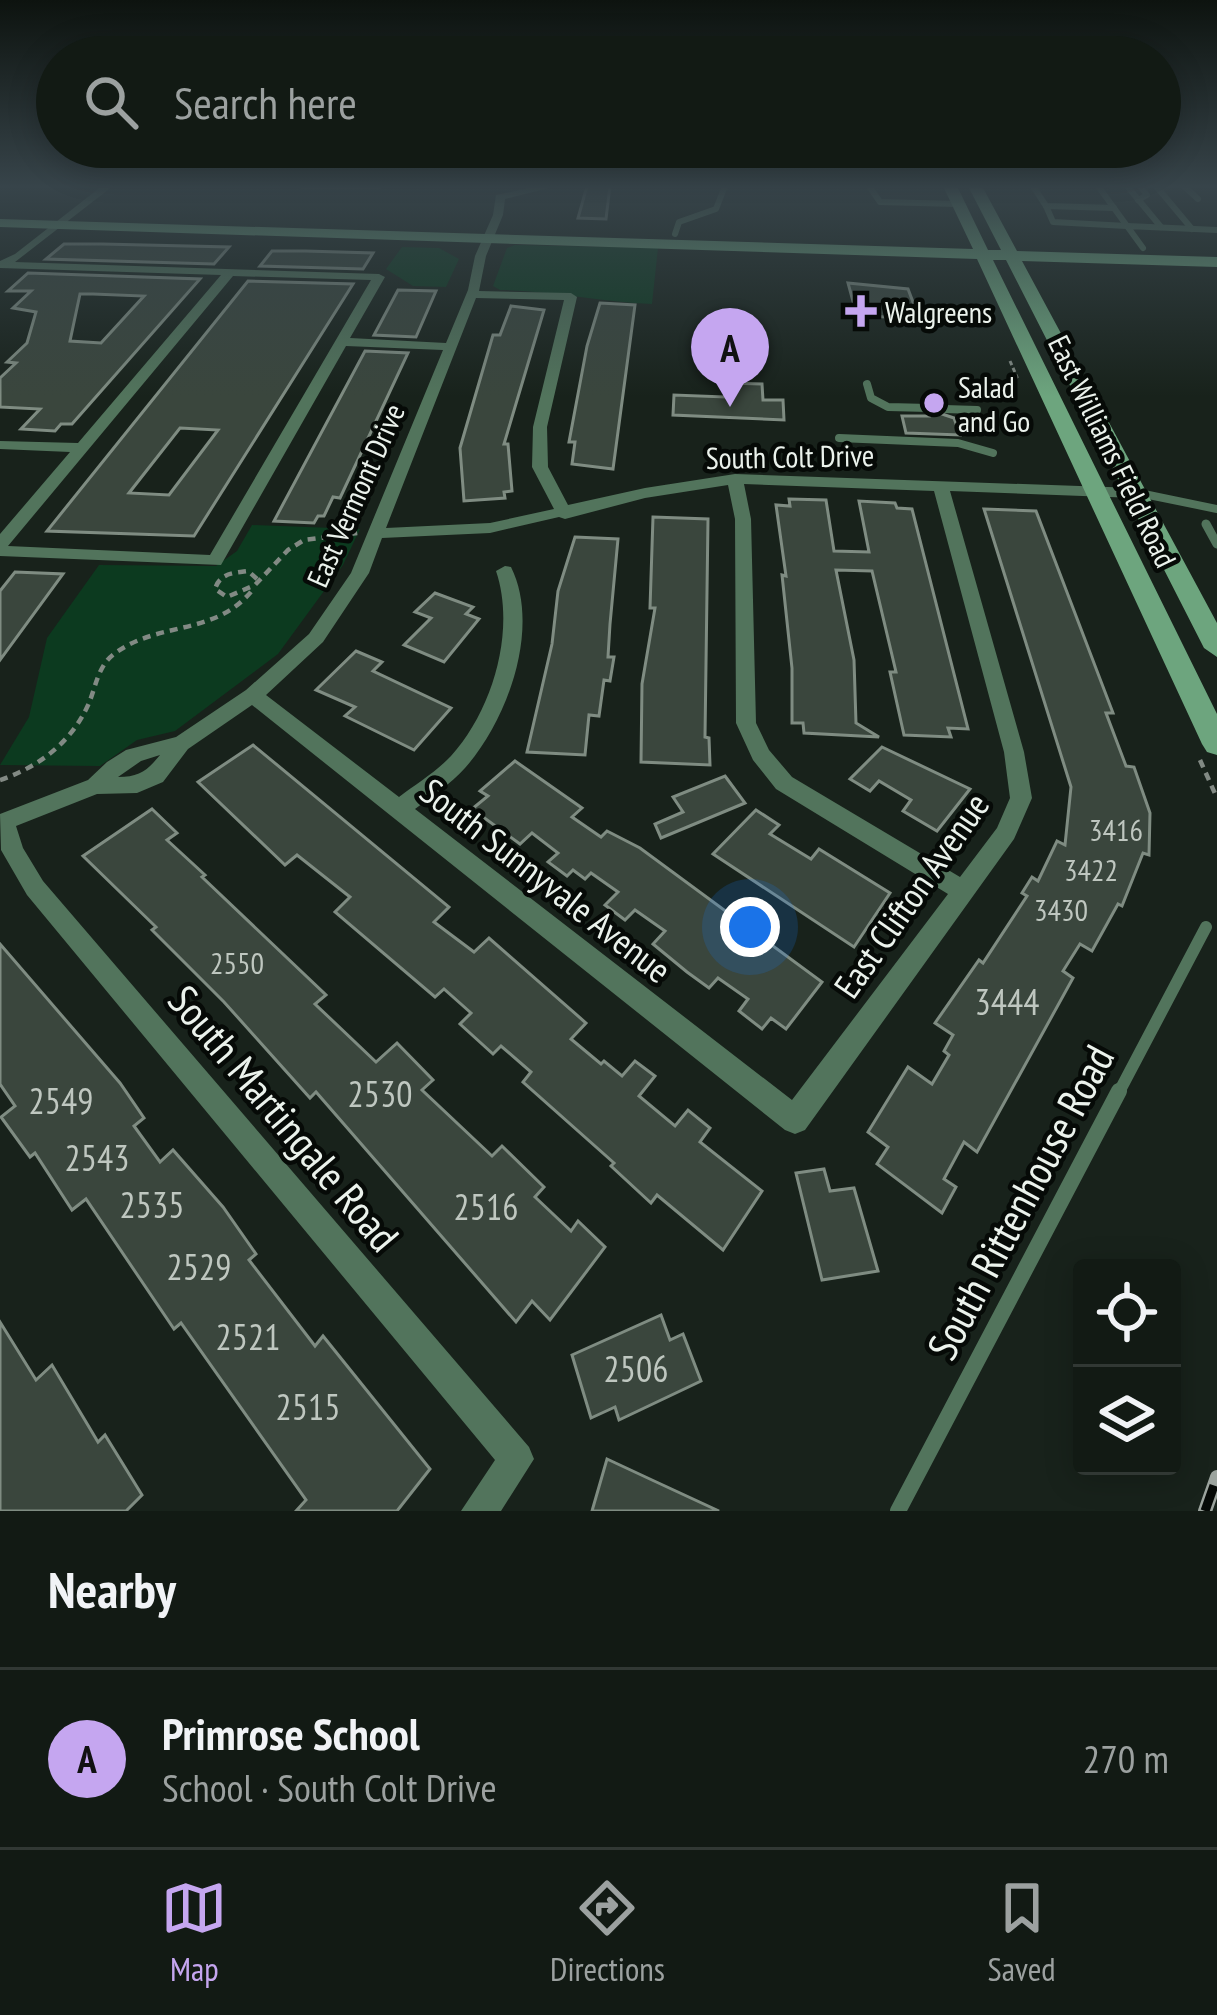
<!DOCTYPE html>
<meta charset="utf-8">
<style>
body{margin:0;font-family:"PT Sans Narrow",sans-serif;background:#1f2722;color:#f1f3f6}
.controls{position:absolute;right:36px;bottom:36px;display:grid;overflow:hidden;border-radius:12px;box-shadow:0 6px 30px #0003}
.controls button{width:108px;height:108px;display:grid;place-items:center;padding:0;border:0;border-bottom:3px solid #313834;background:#121a14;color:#f1f3f6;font:60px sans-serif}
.you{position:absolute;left:750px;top:927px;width:42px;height:42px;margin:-30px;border:9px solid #fff;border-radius:50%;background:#1a73e8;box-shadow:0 0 0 18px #1a73e833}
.badge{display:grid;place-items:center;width:78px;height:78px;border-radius:50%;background:#c5a6f0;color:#111;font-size:39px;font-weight:700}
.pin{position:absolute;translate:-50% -99px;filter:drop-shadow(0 3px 6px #0008)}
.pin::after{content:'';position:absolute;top:63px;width:42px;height:36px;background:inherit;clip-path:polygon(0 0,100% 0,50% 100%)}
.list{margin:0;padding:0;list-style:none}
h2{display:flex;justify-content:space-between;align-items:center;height:156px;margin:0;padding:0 48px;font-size:51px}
h2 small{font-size:39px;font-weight:400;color:#9ca1a0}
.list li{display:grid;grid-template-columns:78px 1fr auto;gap:36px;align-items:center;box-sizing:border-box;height:180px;padding:0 48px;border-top:3px solid #313834}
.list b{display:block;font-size:45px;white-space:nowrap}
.list p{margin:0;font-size:39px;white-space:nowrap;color:#9ca1a0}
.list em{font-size:39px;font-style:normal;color:#9ca1a0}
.icon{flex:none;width:66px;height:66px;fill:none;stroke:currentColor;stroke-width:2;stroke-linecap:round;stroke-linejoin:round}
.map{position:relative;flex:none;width:1217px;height:1511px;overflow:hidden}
.search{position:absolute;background:#121a14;box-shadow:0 6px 30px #0003;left:36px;right:36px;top:36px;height:132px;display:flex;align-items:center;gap:30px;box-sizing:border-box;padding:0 42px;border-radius:66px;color:#9ca1a0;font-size:45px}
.sheet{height:336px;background:#121a14}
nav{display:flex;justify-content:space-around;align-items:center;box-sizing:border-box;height:168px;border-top:3px solid #313834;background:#121a14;font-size:33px;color:#9ca1a0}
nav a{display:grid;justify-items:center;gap:6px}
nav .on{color:#c5a6f0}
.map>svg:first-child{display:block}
</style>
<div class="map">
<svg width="1217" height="1511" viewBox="0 0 1217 1511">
<rect width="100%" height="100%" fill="#18221b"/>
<g fill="#0c3a1f">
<path d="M515,245L658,248L652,304C599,302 554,291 500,290L493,286L507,248Z"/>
<polygon points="402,247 439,248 459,259 446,287 413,286 386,269"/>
<polygon points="252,525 360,529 343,565 278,654 175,731 137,740 100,766 0,765 29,717 47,638 99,565 216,566 237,551"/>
</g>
<g fill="#3a463d" stroke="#7f8c82" stroke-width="3" fill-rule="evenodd">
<polygon points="587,186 610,186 606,219 578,218"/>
<polygon points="64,244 102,244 229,247 214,264 46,259"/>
<polygon points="272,251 305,251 373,253 363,269 260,266"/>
<path d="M28,273L200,279L72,424H61L55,431L21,429L40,409L0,407V378L16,363L7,362L27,343L36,312L13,308L31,291H8ZM80,294H93L144,296L101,343L70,341Z"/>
<path d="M248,281L353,284L194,536L47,531ZM180,428L218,430L169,495L129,493Z"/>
<polygon points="848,283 908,289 919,318 857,316"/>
<polygon points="398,290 436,291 416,337 374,335"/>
<polygon points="600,303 635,305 613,469 572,464 575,442 569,442 587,346"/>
<polygon points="511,306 544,310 504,444 508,444 512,491 504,492 505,498 464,501 460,448 493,335 500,335"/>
<polygon points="365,351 408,353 340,498 333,497 324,516 318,516 314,523 274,521"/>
<polygon points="725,383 762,384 763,400 783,400 784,420 673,415 674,395 725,397"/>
<polygon points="936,412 954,418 960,435 906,433 902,416 930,416"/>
<polygon points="789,499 826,500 834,551 869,552 859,501 895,503 897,508 912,509 968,729 948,728 951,737 904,735 890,672 896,672 872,571 836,570 854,660 856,723 879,737 804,733 803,723 792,723 792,668 782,575 786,576 776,505 790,506"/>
<polygon points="984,509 1036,511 1113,713 1106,713 1126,766 1134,767 1150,813 1149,855 1143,853 1122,906 1118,904 1092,951 1080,944 1063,971 1073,978 977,1152 964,1142 944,1179 956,1187 942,1213 877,1164 888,1147 868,1132 908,1067 932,1084 949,1055 944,1051 953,1035 935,1023 979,960 983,963 1027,896 1022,893 1032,877 1038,881 1057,841 1065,845 1071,787"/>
<polygon points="653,517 708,519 705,737 709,738 710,765 641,762 642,684 655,608 650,608"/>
<polygon points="575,537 618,539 610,624 608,657 614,657 610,681 604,680 599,716 589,715 585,755 527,752 552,644 558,591"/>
<polygon points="15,572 63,574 0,660 0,591"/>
<polygon points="435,593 473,607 466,614 479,619 444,662 404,645 431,618 415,612"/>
<polygon points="356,651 382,662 373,671 451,708 414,750 345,716 355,707 316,690"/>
<polygon points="253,745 449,907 434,922 474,952 489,938 586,1023 571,1039 601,1064 604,1061 622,1076 635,1061 655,1076 639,1096 675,1126 688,1110 710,1128 700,1142 762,1191 723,1250 657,1195 651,1203 611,1166 614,1163 523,1082 531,1072 501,1046 493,1054 460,1024 471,1013 444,989 435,997 335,912 350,897 297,855 285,865 198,782"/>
<polygon points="882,747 970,789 937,831 903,811 911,800 879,781 870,791 850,779"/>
<polygon points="515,761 582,808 572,817 601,837 607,831 640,848 822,982 786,1029 771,1018 762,1029 739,1011 748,999 718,978 709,988 687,972 653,944 665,931 635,910 625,920 605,905 618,892 591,873 585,879 573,870 567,876 548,862 558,853 532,833 520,844 472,809 488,796 480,791"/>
<polygon points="725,776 745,803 661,838 655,824 683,812 673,797"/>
<polygon points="152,809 177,833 167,840 205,875 202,877 326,995 315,1004 376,1062 397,1043 433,1080 422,1090 492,1156 502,1146 544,1187 535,1197 571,1231 578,1221 605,1247 550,1320 532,1301 516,1322 316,1092 310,1098 224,1002 152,930 156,927 83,856"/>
<polygon points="756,810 779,825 770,834 811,859 819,849 890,893 854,947 713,854"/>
<polygon points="0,944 120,1083 144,1118 134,1126 160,1162 173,1150 223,1207 256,1254 249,1260 315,1346 323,1336 430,1469 397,1511 296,1511 306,1500 181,1323 174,1329 86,1199 72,1210 35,1153 30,1157 1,1117 15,1106 0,1084"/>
<polygon points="824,1169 830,1191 854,1188 878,1271 822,1280 796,1173"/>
<polygon points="661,1315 670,1340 683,1334 701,1381 619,1420 615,1407 591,1418 572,1355"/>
<polygon points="0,1322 36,1380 52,1365 98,1442 105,1435 142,1495 126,1511 0,1511"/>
<polygon points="607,1459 652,1480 719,1511 592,1511"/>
</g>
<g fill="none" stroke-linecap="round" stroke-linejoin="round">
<polyline stroke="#828a84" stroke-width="3" stroke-dasharray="4.5 3" stroke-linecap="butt" points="1010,361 1017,377 1011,380"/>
<g stroke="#828a84" stroke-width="4.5" stroke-dasharray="8 6" stroke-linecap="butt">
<path d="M257,579L248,571C233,573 220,573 215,589L227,597L255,585L288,550L304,540L358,533"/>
<polyline points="1200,760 1217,798"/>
<path d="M0,780C39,767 72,742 89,703C96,686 98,666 114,654C159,620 217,637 254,588"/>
</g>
<g stroke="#52745c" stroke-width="6">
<polyline points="869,186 880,202 958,204"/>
<polyline points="1033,186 1046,206 1114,208"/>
<polyline points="1098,186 1127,226"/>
<polyline points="1127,186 1161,227"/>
<polyline points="1156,186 1192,229"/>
<polyline points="1184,186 1198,199"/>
<polyline points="1138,200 1147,195 1140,186"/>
<polyline points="1046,206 1053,222 1127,226"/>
<polyline points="675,234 679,222 716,209 725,186"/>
<polyline points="1143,248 1127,226 1217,230"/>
</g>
<g stroke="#52745c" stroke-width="8">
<polyline points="867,384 871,398 888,407 929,408"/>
<polyline points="944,409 977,410"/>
<polyline points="839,438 958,443 993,453"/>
<polyline points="1139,493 1217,509"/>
</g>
<polyline stroke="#52745c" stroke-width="9" points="1206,524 1217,544"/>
<polyline stroke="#52745c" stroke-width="12" points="1118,1094 1206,927"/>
<polyline stroke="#52745c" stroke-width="16" points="898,1511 1119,1091"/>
<g fill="#52745c" fill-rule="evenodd">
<path d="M102,186H113L15,262L379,274L385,277L350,338L446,343L468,290L475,256L493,215L496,195L539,186H557L505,199L503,215L486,256L479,291L571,293L577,297L547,427L548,467L568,505L645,488L735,474L1136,488L1144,493L1136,498L950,491L1024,752L1032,798L1014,839L805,1130L795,1134L785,1130L252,705L188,749L163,782L137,793L97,794L16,826L23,848L43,881L529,1447L534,1459L501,1511H461L495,1460L27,895L1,850L0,814L88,780L107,762L126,750L176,737L246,690L309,634L351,573L443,350L346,346L221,565L0,556V534L70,452L0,449V441L78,443L221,275L0,268V261L15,254ZM233,276L371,280L210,555L8,546ZM476,298L564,300L533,427L532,467L554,509L490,523L386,528ZM744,484L934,491L1004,752L1010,798L997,828L960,877L792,777L769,750L756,723L751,519ZM728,485L735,519L736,723L753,760L776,789L948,894L792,1100L415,809C432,796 451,784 465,768C508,720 541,627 511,567L505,566L496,571C516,630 493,710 451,756C436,772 416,784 399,797L266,695L323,642L369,573L382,538L490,533L559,517L565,519L645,498ZM160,755C147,771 139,777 118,777L141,761Z"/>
<polygon points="297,186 385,186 380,189 302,189"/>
</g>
<polygon fill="#6da57e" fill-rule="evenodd" points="943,186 957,186 988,250 1001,250 968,186 982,186 1017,251 1217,257 1217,267 1022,261 1217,623 1217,657 1204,648 1006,260 993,260 1217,714 1217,755 1207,752 1202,744 977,259 0,227 0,219 973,249"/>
<g stroke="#9ca49e" stroke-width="14">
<polyline id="rail" points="1205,1511 1217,1477"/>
</g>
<use href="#rail" stroke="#060a07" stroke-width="9" stroke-dasharray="27" stroke-linecap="butt"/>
</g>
<linearGradient id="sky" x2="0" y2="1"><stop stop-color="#0d130f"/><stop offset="0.47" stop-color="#37444a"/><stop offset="1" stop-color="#37444a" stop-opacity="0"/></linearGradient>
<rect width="1217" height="397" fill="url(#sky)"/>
<g fill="#c5a6f0" stroke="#060a07" stroke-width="4.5">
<path d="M855 293h12v12h12v12h-12v12h-12v-12h-12v-12h12z"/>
<circle cx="934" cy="403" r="12"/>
</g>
<g text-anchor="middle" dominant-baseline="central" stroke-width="9" stroke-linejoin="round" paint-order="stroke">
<g font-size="30" fill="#ebf2ec" stroke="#060a07" text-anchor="start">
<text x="885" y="311">Walgreens</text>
<text x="958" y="386">Salad<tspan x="958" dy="34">and Go</tspan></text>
</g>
<g font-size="30" fill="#ebf2ec" stroke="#060a07">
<text transform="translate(1113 451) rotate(64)">East Williams Field Road</text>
<text transform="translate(790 456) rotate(-1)">South Colt Drive</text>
<text transform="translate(355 495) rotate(-66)">East Vermont Drive</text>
</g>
<g font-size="30" fill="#bfc7c0">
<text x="1116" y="829">3416</text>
<text x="1091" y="869">3422</text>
<text x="1061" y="909">3430</text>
<text x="237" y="962">2550</text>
</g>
<g font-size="36" fill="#ebf2ec" stroke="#060a07">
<text transform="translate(546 880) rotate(38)">South Sunnyvale Avenue</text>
<text transform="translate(911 895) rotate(-55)">East Clifton Avenue</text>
</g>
<g font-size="36" fill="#bfc7c0">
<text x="1007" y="1001">3444</text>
<text x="380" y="1093">2530</text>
<text x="61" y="1100">2549</text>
<text x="97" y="1157">2543</text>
<text x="152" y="1204">2535</text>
<text x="486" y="1206">2516</text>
<text x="199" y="1266">2529</text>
<text x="248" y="1336">2521</text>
<text x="636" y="1368">2506</text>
<text x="308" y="1406">2515</text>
</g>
<g font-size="42" fill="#ebf2ec" stroke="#060a07">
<text transform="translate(284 1118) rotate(50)">South Martingale Road</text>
<text transform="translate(1020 1202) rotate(-62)">South Rittenhouse Road</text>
</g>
</g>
</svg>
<div class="controls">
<button><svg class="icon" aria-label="locate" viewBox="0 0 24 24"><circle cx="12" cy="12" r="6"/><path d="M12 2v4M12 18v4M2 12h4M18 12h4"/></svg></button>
<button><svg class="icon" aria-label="layers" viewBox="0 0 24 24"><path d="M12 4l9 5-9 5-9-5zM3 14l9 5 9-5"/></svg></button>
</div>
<div class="you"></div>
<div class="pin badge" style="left:730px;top:407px">A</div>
<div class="search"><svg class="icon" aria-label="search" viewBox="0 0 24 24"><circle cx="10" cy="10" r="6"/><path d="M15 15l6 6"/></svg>Search here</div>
</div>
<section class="sheet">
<h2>Nearby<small></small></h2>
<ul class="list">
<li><span class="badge">A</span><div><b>Primrose School</b><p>School · South Colt Drive</p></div><em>270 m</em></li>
</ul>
</section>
<nav>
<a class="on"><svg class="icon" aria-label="map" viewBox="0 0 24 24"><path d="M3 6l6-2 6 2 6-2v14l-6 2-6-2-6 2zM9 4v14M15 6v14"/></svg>Map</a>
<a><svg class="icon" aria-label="directions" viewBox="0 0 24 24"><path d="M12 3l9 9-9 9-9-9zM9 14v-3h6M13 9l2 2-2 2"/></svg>Directions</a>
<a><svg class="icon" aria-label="saved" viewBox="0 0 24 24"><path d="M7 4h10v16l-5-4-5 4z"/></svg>Saved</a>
</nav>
